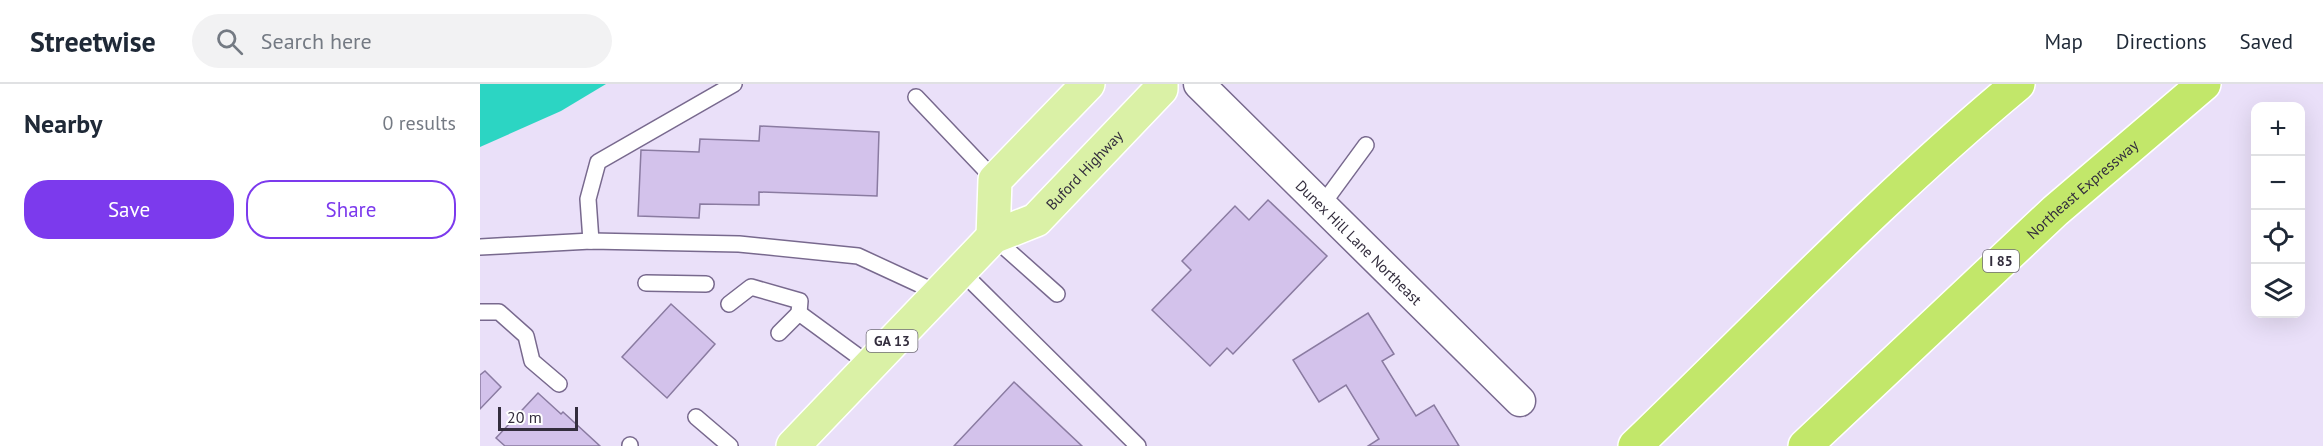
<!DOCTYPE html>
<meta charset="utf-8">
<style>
body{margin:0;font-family:"PT Sans",sans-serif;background:#f2f2f3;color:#1f2937}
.controls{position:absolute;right:18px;top:18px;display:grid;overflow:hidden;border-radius:12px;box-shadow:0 6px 24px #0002}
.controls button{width:54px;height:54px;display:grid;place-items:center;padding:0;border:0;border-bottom:2px solid #e0e1e3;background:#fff;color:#1f2937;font:30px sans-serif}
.scale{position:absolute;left:18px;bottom:15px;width:80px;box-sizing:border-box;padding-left:6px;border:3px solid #332d3d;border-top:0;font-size:16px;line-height:21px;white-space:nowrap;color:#332d3d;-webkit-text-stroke:4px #fff;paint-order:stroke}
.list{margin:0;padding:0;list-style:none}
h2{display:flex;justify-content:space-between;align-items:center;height:78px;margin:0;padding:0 24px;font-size:26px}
h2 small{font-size:20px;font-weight:400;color:#747a83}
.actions{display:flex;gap:12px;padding:18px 24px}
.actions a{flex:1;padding:14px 0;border:2px solid #7c3aed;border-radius:24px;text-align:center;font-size:21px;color:#7c3aed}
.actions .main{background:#7c3aed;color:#fff}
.icon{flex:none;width:33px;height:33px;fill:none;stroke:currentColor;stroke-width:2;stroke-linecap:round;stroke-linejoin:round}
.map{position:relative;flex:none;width:1843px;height:362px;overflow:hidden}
header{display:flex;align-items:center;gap:36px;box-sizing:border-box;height:84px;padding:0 30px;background:#fff;border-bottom:2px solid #e0e1e3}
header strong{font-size:28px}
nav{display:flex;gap:33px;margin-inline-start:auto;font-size:21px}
.search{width:420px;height:54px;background:#f2f2f3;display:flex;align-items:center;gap:15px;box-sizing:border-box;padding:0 21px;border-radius:33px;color:#747a83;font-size:22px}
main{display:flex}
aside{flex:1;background:#fff}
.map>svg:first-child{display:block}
</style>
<header>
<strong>Streetwise</strong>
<div class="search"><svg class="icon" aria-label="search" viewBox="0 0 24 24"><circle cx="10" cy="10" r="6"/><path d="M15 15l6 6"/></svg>Search here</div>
<nav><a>Map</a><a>Directions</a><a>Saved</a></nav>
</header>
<main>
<aside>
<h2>Nearby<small>0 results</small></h2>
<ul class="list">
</ul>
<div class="actions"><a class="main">Save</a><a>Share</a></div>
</aside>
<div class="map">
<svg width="1843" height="362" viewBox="0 0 1843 362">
<rect width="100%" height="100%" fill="#eae0f9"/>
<polygon fill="#2cd5c3" points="0,0 126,0 81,27 0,63"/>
<g fill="#d3c2eb" stroke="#8a7ba1" stroke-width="1.5">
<polygon points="280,42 399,48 397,112 279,108 279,121 220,120 219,134 158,132 161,66 219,68 220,55 279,57"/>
<polygon points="788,116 847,172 753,270 747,264 730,282 672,226 711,186 702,177 755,122 769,136"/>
<polygon points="191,220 235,260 187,314 142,273"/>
<polygon points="888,229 914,270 902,277 936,332 954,321 979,362 888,362 899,355 866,301 839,318 813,276"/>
<polygon points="5,287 21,303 0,325 0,291"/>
<polygon points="534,298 602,362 474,362"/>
<polygon points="58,309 81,330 83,328 120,362 25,362 16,354"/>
</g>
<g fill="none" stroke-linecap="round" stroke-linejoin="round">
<g stroke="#78698e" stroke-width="18">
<g id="lane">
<polyline points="436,13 515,96"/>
<polyline points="842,121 886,61"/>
<polyline points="513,153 577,210"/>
<polyline points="111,157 108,115 118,78 254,0"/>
<polyline points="0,163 111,157 259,160 378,172 458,209"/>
<polyline points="480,186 658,362"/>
<polyline points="166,199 226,200"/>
<polyline points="249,220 271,203 320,217 319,229"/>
<polyline points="1,228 19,228 46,252 52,277 79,300"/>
<polyline points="299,249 319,229 390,281"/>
<polyline points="216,333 250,362"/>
<polyline points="150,362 150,361"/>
</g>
</g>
<g stroke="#78698e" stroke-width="33">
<g id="street">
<path id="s1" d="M719,0L1040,317"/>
</g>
</g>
<g stroke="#fff" stroke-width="36">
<g id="primary">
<polyline points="513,153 515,96 608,0"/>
<path id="s2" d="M313,362L513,153L556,136L681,5V0"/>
</g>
</g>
<g stroke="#fff" stroke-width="36">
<g id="highway">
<path d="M1155,362C1282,240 1403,112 1538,0"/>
<path id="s3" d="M1325,362L1575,127L1724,0"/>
</g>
</g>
<use href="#lane" stroke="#fff" stroke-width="15"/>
<use href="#street" stroke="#fff" stroke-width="30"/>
<use href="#primary" stroke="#daf1a6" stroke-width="33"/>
<use href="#highway" stroke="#c2e76a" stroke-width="33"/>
</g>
<g text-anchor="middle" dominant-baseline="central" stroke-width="4.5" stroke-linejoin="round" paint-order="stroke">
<g fill="#fff" stroke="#706c77" stroke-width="1.5">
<rect x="1503" y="166" width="36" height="22" rx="4.5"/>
<rect x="386.5" y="246" width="51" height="22" rx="4.5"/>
</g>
<g font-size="14" font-weight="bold" fill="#332d3d">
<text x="1521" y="177">I 85</text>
<text x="412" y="257">GA 13</text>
</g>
<g font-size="15" fill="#332d3d" stroke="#fff">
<text stroke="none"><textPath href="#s2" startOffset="405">Buford Highway</textPath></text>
<text stroke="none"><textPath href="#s3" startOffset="378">Northeast Expressway</textPath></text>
<text stroke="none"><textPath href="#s1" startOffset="225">Dunex Hill Lane Northeast</textPath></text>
</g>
</g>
</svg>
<div class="controls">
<button>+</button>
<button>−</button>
<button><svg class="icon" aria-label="locate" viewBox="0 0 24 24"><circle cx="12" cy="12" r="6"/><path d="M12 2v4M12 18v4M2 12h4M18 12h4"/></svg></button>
<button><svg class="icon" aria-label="layers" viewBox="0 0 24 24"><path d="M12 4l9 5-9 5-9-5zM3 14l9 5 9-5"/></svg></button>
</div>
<div class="scale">20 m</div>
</div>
</main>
